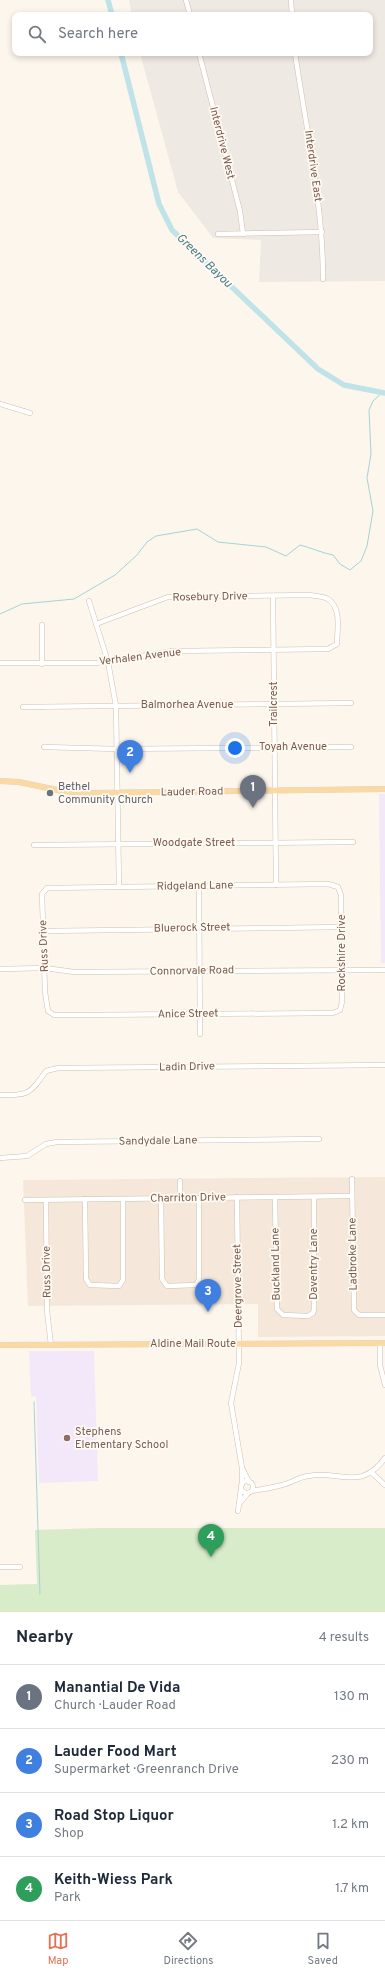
<!DOCTYPE html>
<meta charset="utf-8">
<style>
body{margin:0;font-family:Overpass,sans-serif;background:#f6f6f7;color:#1f2937}
.you{position:absolute;left:235px;top:748px;width:14px;height:14px;margin:-10px;border:3px solid #fff;border-radius:50%;background:#1a73e8;box-shadow:0 0 0 6px #1a73e833}
.badge{display:grid;place-items:center;width:26px;height:26px;border-radius:50%;background:#e76f51;color:#fff;font-size:13px;font-weight:700}
.pin{position:absolute;translate:-50% -33px;filter:drop-shadow(0 1px 2px #0008)}
.pin::after{content:'';position:absolute;top:21px;width:14px;height:12px;background:inherit;clip-path:polygon(0 0,100% 0,50% 100%)}
.list{margin:0;padding:0;list-style:none}
h2{display:flex;justify-content:space-between;align-items:center;height:52px;margin:0;padding:0 16px;font-size:17px}
h2 small{font-size:13px;font-weight:400;color:#747a83}
.list li{display:grid;grid-template-columns:26px 1fr auto;gap:12px;align-items:center;box-sizing:border-box;height:64px;padding:0 16px;border-top:1px solid #e0e1e3}
.list b{display:block;font-size:15px;white-space:nowrap}
.list p{margin:0;font-size:13px;white-space:nowrap;color:#747a83}
.list em{font-size:13px;font-style:normal;color:#747a83}
.icon{flex:none;width:22px;height:22px;fill:none;stroke:currentColor;stroke-width:2;stroke-linecap:round;stroke-linejoin:round}
.map{position:relative;flex:none;width:385px;height:1612px;overflow:hidden}
.search{position:absolute;background:#fff;box-shadow:0 2px 6px #0003;left:12px;right:12px;top:12px;height:44px;display:flex;align-items:center;gap:10px;box-sizing:border-box;padding:0 14px;border-radius:8px;color:#747a83;font-size:15px}
.sheet{height:308px;background:#fff}
nav{display:flex;justify-content:space-around;align-items:center;box-sizing:border-box;height:56px;border-top:1px solid #e0e1e3;background:#fff;font-size:11px;color:#747a83}
nav a{display:grid;justify-items:center;gap:2px}
nav .on{color:#e76f51}
.map>svg:first-child{display:block}
</style>
<div class="map">
<svg width="385" height="1612" viewBox="0 0 385 1612">
<rect width="100%" height="100%" fill="#fdf6ec"/>
<polygon fill="#f5e8da" points="385,1177 385,1336 258,1337 258,1304 28,1306 23,1180"/>
<polygon fill="#efe9e4" points="129,0 385,0 385,281 259,282 261,240 213,238 178,192 140,53 370,53 370,15 132,15"/>
<g fill="#f3e8fa">
<polygon points="379,794 385,794 385,963 381,963"/>
<polygon points="29,1351 94,1351 98,1481 39,1483 36,1397 31,1396"/>
</g>
<polygon fill="#d8ecc9" points="99,1528 385,1528 385,1612 0,1612 0,1585 37,1584 35,1530"/>
<g fill="none" stroke-linecap="round" stroke-linejoin="round">
<g stroke="#a5d3da" stroke-width="1">
<path d="M0,614L22,604L74,599L115,575L137,555L147,542L156,536L197,529L218,542L266,547L286,556L300,545C312,548 322,553 333,555L340,564L350,570L361,561L367,546L373,511L367,478L371,454L369,410L373,401L383,392"/>
<polyline points="34,1402 40,1594"/>
</g>
<g stroke="#bfe3e8" stroke-width="5.5">
<polyline points="108,0 112,15"/>
<polyline points="121,53 159,204 172,230 318,369 344,385 385,393"/>
</g>
<g stroke="#d1beb0" stroke-width="5.5">
<g id="minor">
<polyline points="186,0 190,15"/>
<polyline points="291,0 292,15"/>
<polyline points="199,53 240,211 243,234"/>
<path d="M295,53C306,128 323,203 323,279"/>
<polyline points="218,234 322,232"/>
<polyline points="0,404 30,413"/>
<polyline points="273,596 276,885"/>
<polyline points="89,601 108,662 116,706 119,886"/>
<polyline points="42,625 42,664"/>
<path d="M0,663H96L173,651L328,649L337,644C337,630 342,608 328,599C323,596 315,596 309,595L168,597L96,624"/>
<polyline points="23,707 351,703"/>
<polyline points="44,747 117,749 351,747"/>
<polyline points="34,845 353,842"/>
<polygon points="328,884 338,887 341,895 342,1002 340,1010 333,1013 83,1015 54,1015 48,1011 45,992 42,894 47,888"/>
<polyline points="199,886 200,1034"/>
<polyline points="43,931 341,927"/>
<polyline points="0,969 45,968 74,972 385,970"/>
<path d="M0,1095C29,1095 29,1095 46,1071L58,1068L385,1065"/>
<polyline points="0,1158 27,1156 46,1144 57,1142 319,1139"/>
<polyline points="352,1179 354,1310 359,1315 385,1315"/>
<polyline points="237,1197 239,1363 231,1403 242,1468 249,1482"/>
<polyline points="275,1197 277,1309 283,1315 308,1316 313,1313 314,1309 314,1197"/>
<polyline points="161,1198 162,1279 167,1286 196,1285 199,1280 199,1198"/>
<polyline points="180,1198 180,1181"/>
<polyline points="85,1199 86,1279 90,1285 119,1286 123,1280 123,1199"/>
<polyline points="25,1200 352,1196"/>
<polyline points="46,1200 47,1311 51,1345"/>
<polyline points="380,1343 380,1365 385,1385"/>
<polyline points="242,1468 242,1484"/>
<polyline points="371,1472 385,1485"/>
<circle cx="247" cy="1487" r="6"/>
<path d="M252,1491C262,1489 272,1488 282,1485C291,1483 299,1477 308,1476C340,1470 360,1492 385,1458"/>
<polyline points="239,1504 248,1493"/>
<polyline points="238,1511 241,1489"/>
<polyline points="0,1567 20,1567"/>
</g>
</g>
<g stroke="#dad1cd" stroke-width="6">
<g id="major">
<polyline points="0,781 19,782 62,791 90,793 385,789"/>
<polyline points="0,1345 385,1343"/>
</g>
</g>
<use href="#minor" stroke="#fff" stroke-width="4.5"/>
<use href="#major" stroke="#fbd9a5" stroke-width="5.5"/>
</g>
<circle fill="#6b7280" stroke="#fffaf3" stroke-width="1.5" cx="50" cy="793" r="4"/>
<circle fill="#8d6e63" stroke="#fffaf3" stroke-width="1.5" cx="67" cy="1438" r="4"/>
<g text-anchor="middle" dominant-baseline="central" stroke-width="3.5" stroke-linejoin="round" paint-order="stroke">
<g font-size="11" fill="#7a5c4d" stroke="#fffaf3">
<text transform="translate(222 143) rotate(76)">Interdrive West</text>
<text transform="translate(313 166) rotate(82)">Interdrive East</text>
<text transform="translate(210 597) rotate(-1)">Rosebury Drive</text>
<text transform="translate(140 657) rotate(-7)">Verhalen Avenue</text>
<text transform="translate(274 704) rotate(-90)">Trailcrest</text>
<text x="187" y="705">Balmorhea Avenue</text>
<text x="293" y="747">Toyah Avenue</text>
<text transform="translate(192 792) rotate(-1)">Lauder Road</text>
<text x="194" y="843">Woodgate Street</text>
<text transform="translate(195 886) rotate(-1)">Ridgeland Lane</text>
<text transform="translate(192 928) rotate(-1)">Bluerock Street</text>
<text transform="translate(44 946) rotate(-92)">Russ Drive</text>
<text transform="translate(342 953) rotate(-90)">Rockshire Drive</text>
<text transform="translate(192 971) rotate(-1)">Connorvale Road</text>
<text transform="translate(188 1014) rotate(-1)">Anice Street</text>
<text transform="translate(187 1067) rotate(-1)">Ladin Drive</text>
<text transform="translate(158 1141) rotate(-1)">Sandydale Lane</text>
<text transform="translate(188 1198) rotate(-1)">Charriton Drive</text>
<text transform="translate(353 1254) rotate(-91)">Ladbroke Lane</text>
<text transform="translate(276 1264) rotate(-91)">Buckland Lane</text>
<text transform="translate(314 1264) rotate(-90)">Daventry Lane</text>
<text transform="translate(47 1272) rotate(-91)">Russ Drive</text>
<text transform="translate(238 1286) rotate(-91)">Deergrove Street</text>
<text x="193" y="1344">Aldine Mail Route</text>
</g>
<g font-size="11" fill="#5b616d" stroke="#fffaf3" text-anchor="start">
<text x="58" y="787">Bethel<tspan x="58" dy="13">Community Church</tspan></text>
</g>
<g font-size="11" fill="#785e54" stroke="#fffaf3" text-anchor="start">
<text x="75" y="1432">Stephens<tspan x="75" dy="13">Elementary School</tspan></text>
</g>
<g font-size="12" font-style="italic" fill="#437c86" stroke="#fffaf3">
<text transform="translate(204 261) rotate(44)">Greens Bayou</text>
</g>
</g>
</svg>
<div class="you"></div>
<div class="pin badge" style="left:253px;top:808px;background:#6b7280">1</div>
<div class="pin badge" style="left:130px;top:773px;background:#3f7fe0">2</div>
<div class="pin badge" style="left:208px;top:1312px;background:#3f7fe0">3</div>
<div class="pin badge" style="left:211px;top:1557px;background:#2e9e5b">4</div>
<div class="search"><svg class="icon" aria-label="search" viewBox="0 0 24 24"><circle cx="10" cy="10" r="6"/><path d="M15 15l6 6"/></svg>Search here</div>
</div>
<section class="sheet">
<h2>Nearby<small>4 results</small></h2>
<ul class="list">
<li><span class="badge" style="background:#6b7280">1</span><div><b>Manantial De Vida</b><p>Church · Lauder Road</p></div><em>130 m</em></li>
<li><span class="badge" style="background:#3f7fe0">2</span><div><b>Lauder Food Mart</b><p>Supermarket · Greenranch Drive</p></div><em>230 m</em></li>
<li><span class="badge" style="background:#3f7fe0">3</span><div><b>Road Stop Liquor</b><p>Shop</p></div><em>1.2 km</em></li>
<li><span class="badge" style="background:#2e9e5b">4</span><div><b>Keith-Wiess Park</b><p>Park</p></div><em>1.7 km</em></li>
</ul>
</section>
<nav>
<a class="on"><svg class="icon" aria-label="map" viewBox="0 0 24 24"><path d="M3 6l6-2 6 2 6-2v14l-6 2-6-2-6 2zM9 4v14M15 6v14"/></svg>Map</a>
<a><svg class="icon" aria-label="directions" viewBox="0 0 24 24"><path d="M12 3l9 9-9 9-9-9zM9 14v-3h6M13 9l2 2-2 2"/></svg>Directions</a>
<a><svg class="icon" aria-label="saved" viewBox="0 0 24 24"><path d="M7 4h10v16l-5-4-5 4z"/></svg>Saved</a>
</nav>
